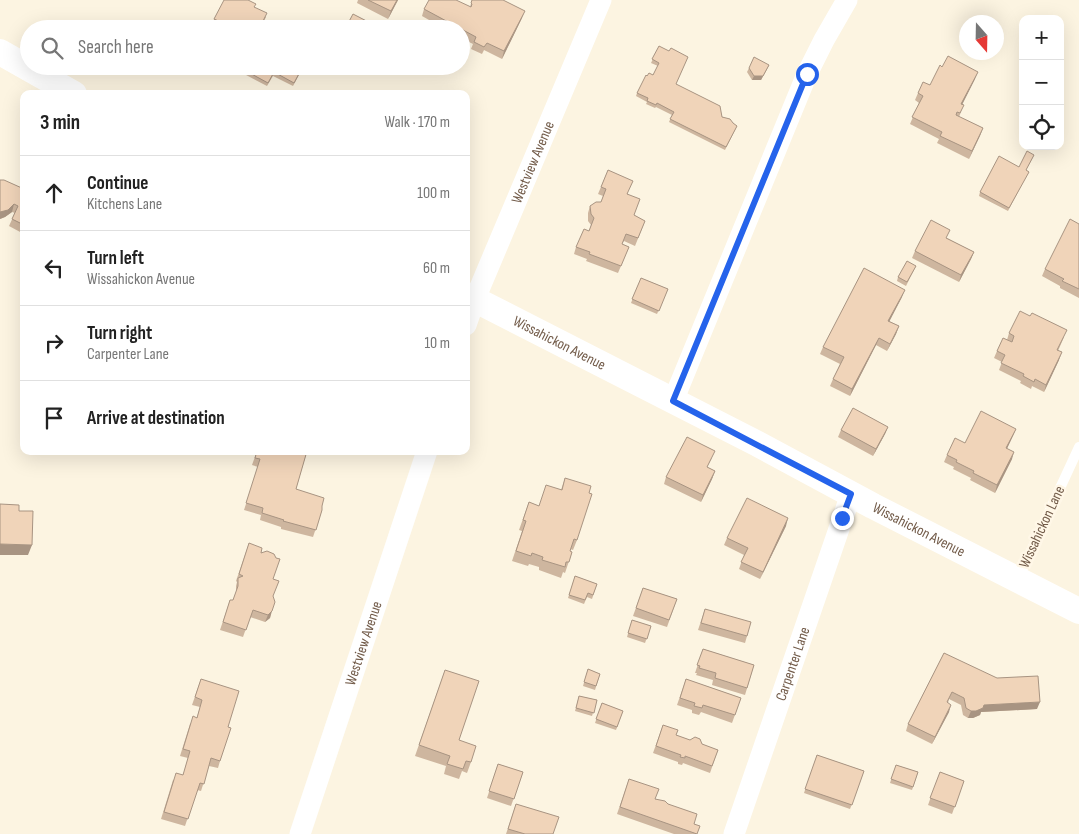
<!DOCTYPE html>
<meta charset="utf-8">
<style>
body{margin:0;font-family:"Sofia Sans Condensed",sans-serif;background:#f6f6f6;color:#222}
.controls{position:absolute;right:15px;top:15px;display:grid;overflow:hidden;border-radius:10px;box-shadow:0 5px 20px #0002}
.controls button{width:45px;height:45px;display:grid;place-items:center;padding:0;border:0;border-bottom:1px solid #e0e0e0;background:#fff;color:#222;font:25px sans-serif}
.compass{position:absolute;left:959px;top:15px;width:45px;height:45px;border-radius:50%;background:#fff;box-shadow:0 5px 20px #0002;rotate:160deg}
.stop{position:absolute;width:15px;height:15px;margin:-11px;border:4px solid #2563eb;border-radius:50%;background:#fff}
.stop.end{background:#2563eb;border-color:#fff;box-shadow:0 1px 5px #0008}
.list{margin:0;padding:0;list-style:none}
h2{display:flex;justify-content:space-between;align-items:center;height:65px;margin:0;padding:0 20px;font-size:21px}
h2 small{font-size:16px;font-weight:400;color:#767676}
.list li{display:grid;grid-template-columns:32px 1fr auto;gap:15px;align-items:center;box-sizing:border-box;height:75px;padding:0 20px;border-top:1px solid #e0e0e0}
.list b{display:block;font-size:19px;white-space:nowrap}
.list p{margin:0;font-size:16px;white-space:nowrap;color:#767676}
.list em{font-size:16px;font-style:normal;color:#767676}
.icon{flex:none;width:28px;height:28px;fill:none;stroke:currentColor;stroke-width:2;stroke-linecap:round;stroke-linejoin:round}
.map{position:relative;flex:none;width:1079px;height:834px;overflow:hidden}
.search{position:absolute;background:#fff;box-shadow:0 5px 20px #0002;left:20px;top:20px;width:450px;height:55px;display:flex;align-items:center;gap:12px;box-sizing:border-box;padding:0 18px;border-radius:28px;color:#767676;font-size:19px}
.panel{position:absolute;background:#fff;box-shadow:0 5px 20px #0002;left:20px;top:90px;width:450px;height:365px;border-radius:10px}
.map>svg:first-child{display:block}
</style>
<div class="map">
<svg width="1079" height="834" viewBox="0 0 1079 834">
<rect width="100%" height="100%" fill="#fcf4e1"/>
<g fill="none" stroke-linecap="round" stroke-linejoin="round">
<polyline stroke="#fff" stroke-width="10" points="1018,579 1079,447"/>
<g stroke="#fff" stroke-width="21">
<path id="s1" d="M466,325L475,299L601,0"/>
<polyline points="673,401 807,74 824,40 847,0"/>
<path id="s2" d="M300,834L427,451"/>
<path id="s3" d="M734,834L851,494"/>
</g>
<g stroke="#fff" stroke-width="26">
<polyline points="0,52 74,94"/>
<path id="s4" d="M466,295L756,443L873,506L1079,611"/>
</g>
</g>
<g fill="#ceb69f">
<polygon points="358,0 398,0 388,19 357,3"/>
<polygon points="472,0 522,18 502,59 484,50 482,54 471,49 473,44 461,38 461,29 445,29 422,16 424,9 470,7"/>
<polygon points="254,7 266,17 260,29 220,29 221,27 213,22 214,19"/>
<polygon points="659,46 676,84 722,117 737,126 725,150 669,122 672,115 656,107 655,108 646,104 647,102 636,96 637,93 647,76 653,75 658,66 651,63"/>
<polygon points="769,65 761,80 752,80 747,72 749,68"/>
<polygon points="229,66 304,66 293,86 273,76 267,86"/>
<polygon points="975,79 962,104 961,112 959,117 983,128 969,159 937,143 939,139 910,124 919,103 915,100 918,93 930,85"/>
<polygon points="1034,155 1026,170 1029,172 1027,175 1008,211 979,196 980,192 1019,167"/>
<polygon points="608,170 628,194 634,215 645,221 635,246 624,241 622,244 629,247 618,273 586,261 587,259 574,254 576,247 589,231 591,225 588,221 588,213 590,206 601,202 603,196 598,194"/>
<polygon points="0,180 24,189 24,234 22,233 9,226 15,213 12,212 5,217 0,219"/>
<polygon points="1079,224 1079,298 1060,288 1060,286 1042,276 1045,269"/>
<polygon points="947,238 974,252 971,259 959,282 912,258 915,251"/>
<polygon points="916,266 906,286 897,281 898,277"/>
<polygon points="641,278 668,289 657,314 631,303"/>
<polygon points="902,297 889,321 899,326 896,334 887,351 876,345 850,396 830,386 833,379 840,364 820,354 823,347"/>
<polygon points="1009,333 1064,337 1058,351 1059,360 1044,392 1032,386 1031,389 1020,383 1021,381 999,370 1002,362 994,358 997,351 1007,340"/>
<polygon points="888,427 885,434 873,456 838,437 841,430"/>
<polygon points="1016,429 1007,448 1012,459 995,493 970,480 971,478 953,469 954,467 944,462 947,455 965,443"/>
<polygon points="257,451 307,451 296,489 322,506 322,510 313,537 281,529 281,527 260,520 261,515 244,510 258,467 252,465"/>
<polygon points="712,458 707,467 715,471 712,479 701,502 664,484 666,477"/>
<polygon points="565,478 577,540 573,550 570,549 570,551 572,552 565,573 563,572 561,578 539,570 539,567 529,564 528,566 512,561 522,531 519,530 529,502 539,506 561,490"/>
<polygon points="786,526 760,579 739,569 744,555 724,545 727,538"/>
<polygon points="249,543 261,553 273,579 273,596 270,618 265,622 250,617 243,637 220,630 230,600 233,600 236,593 236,586 237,582 236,581"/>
<polygon points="575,576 597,584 592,599 587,597 584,604 568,598"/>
<polygon points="643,588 677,599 667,627 633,616"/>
<polygon points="705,609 747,636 745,643 698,630"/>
<polygon points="632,620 651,626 645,643 627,637"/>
<polygon points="703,649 754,665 745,695 712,685 713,680 696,675 697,673 695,673"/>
<polygon points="944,653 1037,709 981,712 980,715 973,718 968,718 963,715 961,705 949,699 948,703 949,712 932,744 906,731 908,724"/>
<polygon points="588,669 600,674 595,690 583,686"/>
<polygon points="445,670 459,740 471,762 467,773 462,771 459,779 444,774 446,766 415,756"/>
<polygon points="201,679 228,727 220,761 218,768 209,766 201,791 197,790 185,826 161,819 173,780 183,775 188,758 180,756 190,724 197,717 200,707 192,705"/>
<polygon points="686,679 741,698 732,723 701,712 699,715 692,713 692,710 677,705"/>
<polygon points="579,696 597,700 592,716 575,711"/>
<polygon points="602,703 623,711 616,730 595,723"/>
<polygon points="663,725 676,735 718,750 710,773 683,763 682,765 678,764 678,762 653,753"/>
<polygon points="817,755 864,771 850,809 804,793"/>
<polygon points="498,764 523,772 511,806 487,798"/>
<polygon points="896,765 918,772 912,790 890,783"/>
<polygon points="940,772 964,781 952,814 928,805"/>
<polygon points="629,779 655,799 668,804 694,824 697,834 674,834 617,814"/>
<polygon points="516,804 553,834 506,834"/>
</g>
<g fill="#a89482">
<polygon points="397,0 398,0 388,19 391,11"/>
<polygon points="525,11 522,18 502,59 504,51"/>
<polygon points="769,65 761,80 752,80 754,76"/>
<polygon points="978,72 975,79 959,111 961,104"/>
<polygon points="983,128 980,136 969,159 972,151"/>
<polygon points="14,204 12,212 5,217 0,219 0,212"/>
<polygon points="974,252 971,259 959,282 961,275"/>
<polygon points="905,290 902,297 886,328 888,321"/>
<polygon points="899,326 896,334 887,351 890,344"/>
<polygon points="879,338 876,345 850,396 852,389"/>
<polygon points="1062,352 1059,360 1044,392 1046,385"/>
<polygon points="888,427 885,434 873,456 876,449"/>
<polygon points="1016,429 1013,436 1004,455 1006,448"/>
<polygon points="1014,452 1012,459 995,493 997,485"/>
<polygon points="715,471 712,479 701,502 703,495"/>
<polygon points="788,518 786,526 760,579 763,572"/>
<polygon points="0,544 32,545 28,555 0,555"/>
<polygon points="272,611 270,618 265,622 268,615"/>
<polygon points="1040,702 1037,709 981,712 980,715 973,718 968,718 971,711 984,705"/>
<polygon points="951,705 949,712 932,744 935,737"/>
</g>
<g fill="#f0d4b9" stroke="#a89482">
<polygon points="224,0 248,0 256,4 254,7 267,13 259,29 220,29 223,23 214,19"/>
<polygon points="368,0 397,0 391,11"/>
<polygon points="429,0 456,0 471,7 472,4 471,3 472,0 503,0 525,11 504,51 487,43 484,47 474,42 476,37 424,9"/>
<polygon points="353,14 382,29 345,29"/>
<polygon points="659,46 669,51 671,48 688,57 676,84 720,106 722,117 730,119 733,123 737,126 726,147 670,119 674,112 657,103 656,105 647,101 648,98 637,93 646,75 647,76 649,73 653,75 659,63 652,59"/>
<polygon points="948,56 978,72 961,104 964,105 960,113 957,112 956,115 983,128 972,151 940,136 942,132 912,117 923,96 918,93 923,82 930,85 940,65 942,67"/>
<polygon points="754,57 769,65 763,76 754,76 749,68"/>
<polygon points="237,66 303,66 294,83 274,72 268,83"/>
<polygon points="1027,151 1034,155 1026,170 1029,172 1009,208 980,192 999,156 1019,167"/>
<polygon points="608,170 633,181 627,194 640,199 634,215 645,221 638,238 626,234 622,244 629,247 621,266 589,254 590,252 576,247 584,229 589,231 594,218 591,214 590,206 596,202 601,202 606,189 601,187"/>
<polygon points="0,180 4,180 24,189 24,225 12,219 18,206 14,204 8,210 0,212"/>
<polygon points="1070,219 1079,224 1079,289 1062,281 1064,279 1045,269"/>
<polygon points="931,220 950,230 946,238 974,252 961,275 915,251"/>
<polygon points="907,261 916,266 907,282 898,277"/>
<polygon points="864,268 905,290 888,321 899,326 890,344 879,338 852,389 833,379 844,357 823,347"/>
<polygon points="641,278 668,289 659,311 632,299"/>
<polygon points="1020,311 1030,316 1032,313 1067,330 1057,350 1062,352 1046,385 1035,379 1034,382 1023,376 1024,374 1001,363 1005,355 997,351 1003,338 1012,342 1014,336 1009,333"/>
<polygon points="853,408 888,427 876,449 841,430"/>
<polygon points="981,411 1016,429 1006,448 1014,452 997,485 973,473 974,471 956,462 957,460 947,455 955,438 965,443"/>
<polygon points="687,437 715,451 707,467 715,471 703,495 666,477"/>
<polygon points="257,451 307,451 296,489 324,498 322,506 322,510 316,530 283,521 284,520 262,513 263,508 246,503 260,459 255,458"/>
<polygon points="565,478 591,486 589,493 592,494 577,540 574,539 570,551 572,552 569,562 566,562 565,567 542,560 543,557 532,553 531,556 516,551 526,521 523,520 529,502 539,506 546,485 562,490"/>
<polygon points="747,498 788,518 763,572 741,562 748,548 727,538"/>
<polygon points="0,504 19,505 19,511 33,511 32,545 0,544"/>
<polygon points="249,543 262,548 261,553 267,551 274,554 276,558 280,559 273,579 279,581 273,596 275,602 272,611 268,615 253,610 246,630 223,622 230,600 233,600 238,586 238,578 243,576 239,574"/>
<polygon points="575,576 597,584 593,595 588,593 585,600 569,595"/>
<polygon points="643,588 677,599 669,620 636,608"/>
<polygon points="705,609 751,622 747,636 701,623"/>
<polygon points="632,620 651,626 647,639 628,633"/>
<polygon points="703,649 754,665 747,688 715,678 716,673 699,668 700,666 697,665"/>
<polygon points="944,653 997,678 1038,676 1040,702 984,705 983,708 976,711 971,711 966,708 964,698 952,692 947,702 951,705 935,737 908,724"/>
<polygon points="588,669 600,674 596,686 584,682"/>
<polygon points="445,670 479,681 459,740 476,746 471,762 466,761 463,769 447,764 450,756 419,745"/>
<polygon points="201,679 239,691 228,727 231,728 220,761 211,758 204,784 200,783 188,819 164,812 176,773 183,775 190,751 183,749 193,716 197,718 202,700 195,697"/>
<polygon points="686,679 741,698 735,715 703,705 702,708 694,706 695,703 680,698"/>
<polygon points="579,696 597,700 594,713 576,708"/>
<polygon points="602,703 623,711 617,727 596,719"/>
<polygon points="663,725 678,730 676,735 690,740 695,737 700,739 702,744 718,750 712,766 685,756 685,758 680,757 681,755 656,746"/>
<polygon points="817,755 864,771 852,805 805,789"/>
<polygon points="498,764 523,772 514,799 489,791"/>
<polygon points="896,765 918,772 913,787 891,779"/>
<polygon points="940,772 964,781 955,807 930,798"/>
<polygon points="629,779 659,789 655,799 665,801 668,804 697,814 694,824 700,826 697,834 620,807"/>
<polygon points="516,804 559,817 553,834 525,834 508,829"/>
</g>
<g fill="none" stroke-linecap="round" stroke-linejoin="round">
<polyline stroke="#2563eb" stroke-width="6" points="807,74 673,401 851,494 842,518"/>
</g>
<g text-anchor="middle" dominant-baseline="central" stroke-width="5" stroke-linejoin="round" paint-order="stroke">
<g font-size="15" fill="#725b49" stroke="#fff7e7">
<text stroke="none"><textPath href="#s1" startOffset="176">Westview Avenue</textPath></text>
<text stroke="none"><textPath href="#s4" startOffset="105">Wissahickon Avenue</textPath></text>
<text transform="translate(1042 527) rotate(-65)">Wissahickon Lane</text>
<text stroke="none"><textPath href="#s4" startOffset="510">Wissahickon Avenue</textPath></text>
<text stroke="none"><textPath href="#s2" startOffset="201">Westview Avenue</textPath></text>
<text stroke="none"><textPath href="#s3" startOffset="180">Carpenter Lane</textPath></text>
</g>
</g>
</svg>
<div class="controls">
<button>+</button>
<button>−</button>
<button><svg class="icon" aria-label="locate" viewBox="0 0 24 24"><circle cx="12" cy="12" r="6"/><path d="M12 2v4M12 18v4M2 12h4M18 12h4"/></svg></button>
</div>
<svg class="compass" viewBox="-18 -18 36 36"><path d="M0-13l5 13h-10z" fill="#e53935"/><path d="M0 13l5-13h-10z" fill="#767676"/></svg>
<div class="stop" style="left:807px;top:74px"></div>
<div class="stop end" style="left:842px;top:518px"></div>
<div class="search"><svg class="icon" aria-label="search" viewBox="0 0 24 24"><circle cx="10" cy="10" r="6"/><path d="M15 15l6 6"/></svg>Search here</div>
<section class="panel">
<h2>3 min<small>Walk · 170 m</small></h2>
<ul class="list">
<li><svg class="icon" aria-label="ahead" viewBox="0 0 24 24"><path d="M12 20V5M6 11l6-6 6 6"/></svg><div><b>Continue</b><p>Kitchens Lane</p></div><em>100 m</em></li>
<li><svg class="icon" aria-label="left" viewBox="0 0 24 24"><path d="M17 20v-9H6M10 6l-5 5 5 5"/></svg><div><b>Turn left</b><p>Wissahickon Avenue</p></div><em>60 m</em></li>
<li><svg class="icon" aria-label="right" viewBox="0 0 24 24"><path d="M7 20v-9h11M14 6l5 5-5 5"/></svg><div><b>Turn right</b><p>Carpenter Lane</p></div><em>10 m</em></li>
<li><svg class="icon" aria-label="arrive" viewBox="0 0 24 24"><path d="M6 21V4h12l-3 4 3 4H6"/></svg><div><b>Arrive at destination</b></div></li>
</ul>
</section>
</div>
